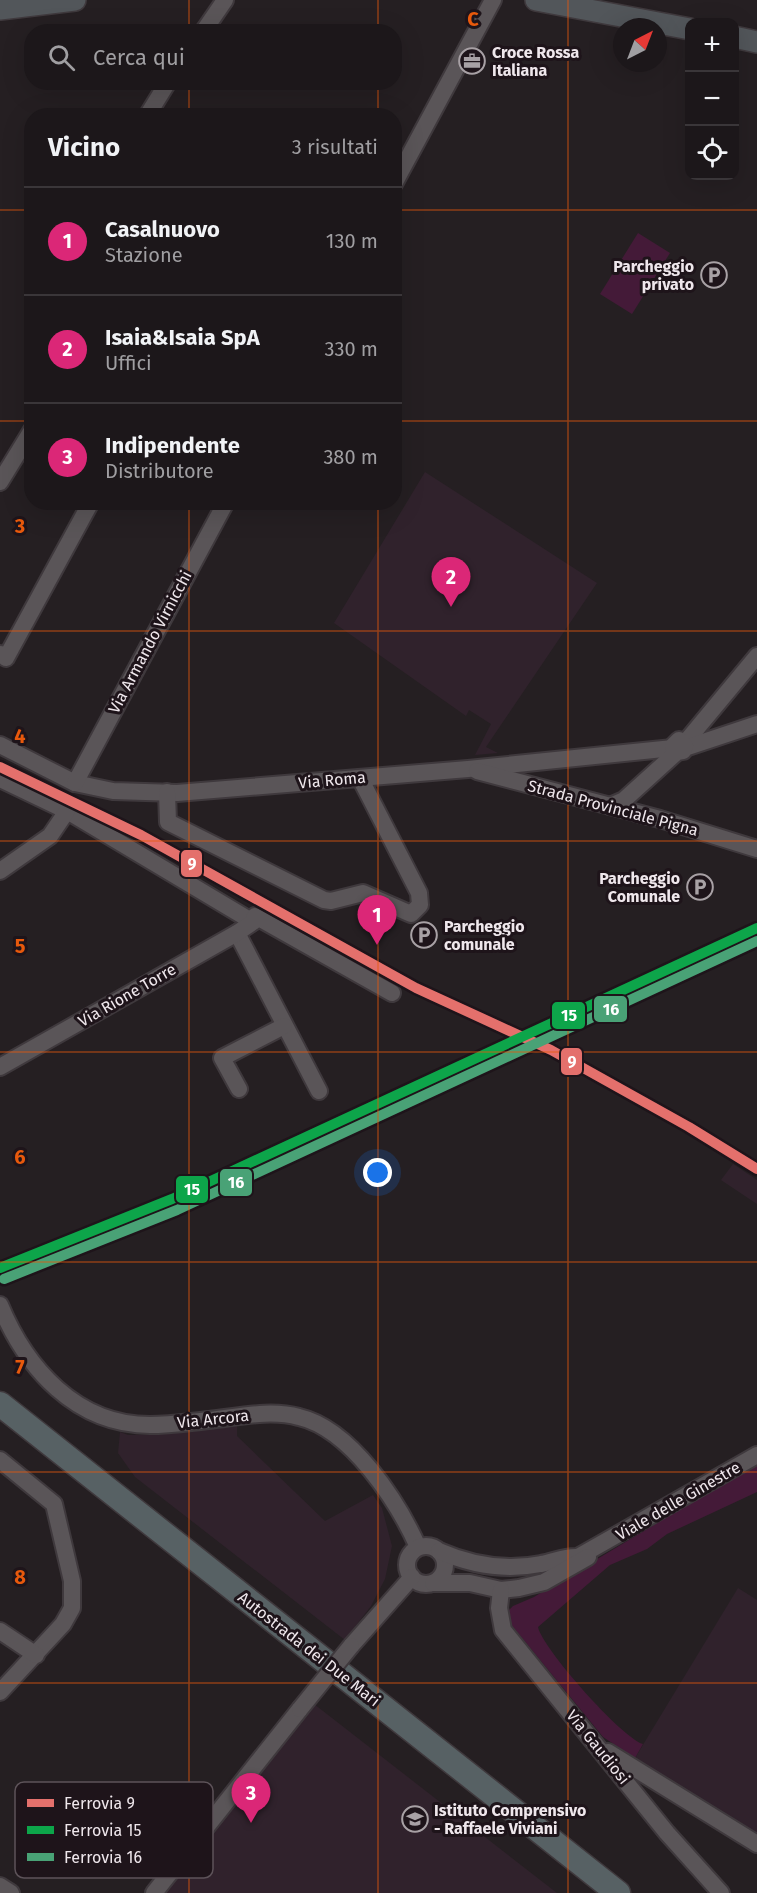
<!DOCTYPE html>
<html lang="it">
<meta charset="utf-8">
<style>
body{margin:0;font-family:"Fira Sans",sans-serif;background:#252023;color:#f1f3f6}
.controls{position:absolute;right:18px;top:18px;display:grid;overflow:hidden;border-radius:12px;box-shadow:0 6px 24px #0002}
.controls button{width:54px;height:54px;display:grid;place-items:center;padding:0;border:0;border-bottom:2px solid #3a3639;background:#1c171a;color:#f1f3f6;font:30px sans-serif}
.compass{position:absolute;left:613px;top:18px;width:54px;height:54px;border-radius:50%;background:#1c171a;box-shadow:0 6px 24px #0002;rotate:42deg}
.you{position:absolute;left:378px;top:1173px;width:21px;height:21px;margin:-15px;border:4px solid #fff;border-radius:50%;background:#1a73e8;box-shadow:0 0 0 9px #1a73e833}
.badge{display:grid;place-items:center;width:39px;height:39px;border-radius:50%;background:#db2777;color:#fff;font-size:20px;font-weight:700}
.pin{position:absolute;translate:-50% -50px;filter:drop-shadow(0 2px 3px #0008)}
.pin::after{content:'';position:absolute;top:32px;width:21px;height:18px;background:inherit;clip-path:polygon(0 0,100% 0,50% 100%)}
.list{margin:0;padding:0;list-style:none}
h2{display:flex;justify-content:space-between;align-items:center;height:78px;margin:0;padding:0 24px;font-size:26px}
h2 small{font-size:20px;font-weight:400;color:#a09fa2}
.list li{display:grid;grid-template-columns:39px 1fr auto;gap:18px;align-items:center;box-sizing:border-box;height:108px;padding:0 24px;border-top:2px solid #3a3639}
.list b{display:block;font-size:22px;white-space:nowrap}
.list p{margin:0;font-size:20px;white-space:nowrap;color:#a09fa2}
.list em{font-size:20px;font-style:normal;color:#a09fa2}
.icon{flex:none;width:33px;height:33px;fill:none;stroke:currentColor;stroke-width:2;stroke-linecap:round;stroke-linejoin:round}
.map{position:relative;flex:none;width:757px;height:1893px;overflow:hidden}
.search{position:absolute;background:#1c171a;box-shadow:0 6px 24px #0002;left:24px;top:24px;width:378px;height:66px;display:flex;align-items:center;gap:15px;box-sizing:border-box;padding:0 21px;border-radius:24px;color:#a09fa2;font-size:22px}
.panel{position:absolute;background:#1c171a;box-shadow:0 6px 24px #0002;left:24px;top:108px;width:378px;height:402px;border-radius:24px}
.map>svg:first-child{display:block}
</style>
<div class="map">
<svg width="757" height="1893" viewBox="0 0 757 1893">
<rect width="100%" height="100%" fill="#251f22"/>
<g fill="#30222c">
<polygon points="425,472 597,583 486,747 498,753 475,755 491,724 469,710 466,716 334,623"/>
<polygon points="733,1164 757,1180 757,1204 721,1180"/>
<polygon points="237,1426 237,1436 325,1521 373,1495 382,1508 392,1546 385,1579 371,1606 345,1640 135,1477 118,1453 120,1432 128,1435 167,1434"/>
<polygon points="738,1588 757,1600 757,1837 635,1758"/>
<polygon points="314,1704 557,1893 164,1893"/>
</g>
<g fill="#441a38">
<polygon points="638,233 670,253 632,314 600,294"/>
<path d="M757,1463V1492L667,1534L647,1549L610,1565L538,1627C542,1648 622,1738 643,1744L635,1758L603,1737L509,1622L506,1613L513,1606L534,1597Z"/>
</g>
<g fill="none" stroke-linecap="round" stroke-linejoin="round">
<g stroke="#3f393d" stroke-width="20">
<g id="minor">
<polyline points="203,32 225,0"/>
<polyline points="147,116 168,82"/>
<polyline points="394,184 493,0"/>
<polyline points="0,482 32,430"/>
<polyline points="0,654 6,658 91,502"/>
<polyline points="684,744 757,656"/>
<polyline points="0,745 75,783 113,791 177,793 468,769 673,748"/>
<polyline points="685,748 757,724"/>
<polyline points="477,771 660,819 757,849"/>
<polyline points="0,779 67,811 253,922"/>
<polyline points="75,783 226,502"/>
<polyline points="167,792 168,822 324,900 331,901 363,893 411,914 420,905 419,893 360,778"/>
<polyline points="610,806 624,800 677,752 683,751 685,746 679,740 673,746 677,752"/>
<polyline points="0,871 50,836 67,811"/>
<polyline points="237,933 319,1091"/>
<polyline points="0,1067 237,933 253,922 255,916 392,993"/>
<polyline points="239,1089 222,1058 284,1026"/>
<path d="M0,1305C26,1368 76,1425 150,1425C170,1425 189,1422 209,1420C238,1417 270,1409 299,1417C351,1429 398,1502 418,1547"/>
<polyline points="0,1460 54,1504 72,1581 72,1608 63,1624 0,1692"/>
<circle cx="426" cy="1565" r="19"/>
<path d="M439,1551C471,1565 506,1571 541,1564C554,1562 564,1556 578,1557L757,1455"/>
<polyline points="433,1583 470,1583 501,1590 519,1588 544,1582 588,1557"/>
<polyline points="501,1590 499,1608 503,1630 667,1833 721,1893"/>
<polyline points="0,1631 36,1655"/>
<polyline points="351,1646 412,1577"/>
<polyline points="608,1752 757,1844"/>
<polyline points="0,1886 11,1893"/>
<polyline points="154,1893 300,1709"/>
</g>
</g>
<g stroke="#3f393d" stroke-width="24">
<g id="major">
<polyline points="536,0 690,29"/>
<polyline points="0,9 75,0"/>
<polyline points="734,37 757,42"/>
</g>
</g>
<g stroke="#3f393d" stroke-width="27">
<polyline id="highway" points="0,1404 618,1893"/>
</g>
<use href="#minor" stroke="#5a5558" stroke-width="16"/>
<use href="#major" stroke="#52565a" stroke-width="21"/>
<use href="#highway" stroke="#576164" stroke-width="24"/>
<g stroke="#3f393d" stroke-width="20" stroke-linecap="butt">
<polyline id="minor-bridge" points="300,1709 351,1646"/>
</g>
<use href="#minor-bridge" stroke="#5a5558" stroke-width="16"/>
<g stroke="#1e141a" stroke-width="15">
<polyline id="rail-1" points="0,767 141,835 416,988 551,1050 689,1127 757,1169"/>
</g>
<g stroke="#1e141a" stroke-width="15">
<polyline id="rail-2" points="0,1268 172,1199 757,928"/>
</g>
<g stroke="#1e141a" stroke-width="15">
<polyline id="rail-3" points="4,1279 177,1210 757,941"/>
</g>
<use href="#rail-1" stroke="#e4706c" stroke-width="10"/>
<use href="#rail-2" stroke="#0da54a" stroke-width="10"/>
<use href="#rail-3" stroke="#49a276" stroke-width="10"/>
</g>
<path fill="none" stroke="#e8590c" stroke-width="1.5" stroke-opacity="0.55" d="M189,0V32M378,0V32M568,0V1893M189,82V116M378,82V116M0,210H32M394,210H757M0,421H32M394,421H757M189,502V1893M378,502V1893M0,631H757M0,841H757M0,1052H757M0,1262H757M0,1472H757M0,1683H757"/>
<defs>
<g id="office-ring" transform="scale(1.35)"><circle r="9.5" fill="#1e141a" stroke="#a8a1a5" stroke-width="1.5"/><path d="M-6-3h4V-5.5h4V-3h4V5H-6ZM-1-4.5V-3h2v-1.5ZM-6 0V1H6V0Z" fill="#a8a1a5"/></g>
<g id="parking-ring" transform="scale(1.35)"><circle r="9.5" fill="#1e141a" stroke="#a8a1a5" stroke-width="1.5"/><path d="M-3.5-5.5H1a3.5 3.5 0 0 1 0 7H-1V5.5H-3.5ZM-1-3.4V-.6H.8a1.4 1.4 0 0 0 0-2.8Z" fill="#a8a1a5"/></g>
<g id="school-ring" transform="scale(1.35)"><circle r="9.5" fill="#1e141a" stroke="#a8a1a5" stroke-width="1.5"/><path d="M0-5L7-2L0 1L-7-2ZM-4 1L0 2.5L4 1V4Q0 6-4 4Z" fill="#a8a1a5"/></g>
</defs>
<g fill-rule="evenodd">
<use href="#office-ring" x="472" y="61"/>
<use href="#parking-ring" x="714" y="275"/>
<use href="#parking-ring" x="700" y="887"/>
<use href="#parking-ring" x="424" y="935"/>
<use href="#school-ring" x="415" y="1819"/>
</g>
<g text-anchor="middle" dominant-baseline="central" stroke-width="6" stroke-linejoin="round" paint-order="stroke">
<g font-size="16" font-weight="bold" fill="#efe7ec" stroke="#1e141a" text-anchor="start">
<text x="492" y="52">Croce Rossa<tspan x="492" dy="18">Italiana</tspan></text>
<text x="694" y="266" text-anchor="end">Parcheggio<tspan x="694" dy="18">privato</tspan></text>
<text x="680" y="878" text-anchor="end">Parcheggio<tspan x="680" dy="18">Comunale</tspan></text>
<text x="444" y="926">Parcheggio<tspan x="444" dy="18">comunale</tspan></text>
<text x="434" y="1810">Istituto Comprensivo<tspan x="434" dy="18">- Raffaele Viviani</tspan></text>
</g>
<g font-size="16" fill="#efe7ec" stroke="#1e141a">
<text transform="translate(150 642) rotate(-62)">Via Armando Virnicchi</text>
<text transform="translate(332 780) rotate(-5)">Via Roma</text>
<text transform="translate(613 808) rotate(15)">Strada Provinciale Pigna</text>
<text transform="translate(127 995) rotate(-30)">Via Rione Torre</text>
<text transform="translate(213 1419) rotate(-6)">Via Arcora</text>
<text transform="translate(678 1501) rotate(-30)">Viale delle Ginestre</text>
<text transform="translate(309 1649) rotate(38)">Autostrada dei Due Mari</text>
<text transform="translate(598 1747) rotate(51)">Via Gaudiosi</text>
</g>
</g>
<rect x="15" y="1782" width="198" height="96" rx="9" fill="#1e141a" stroke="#5d5359" stroke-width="1.5"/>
<rect x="27" y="1799" width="27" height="8" fill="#e4706c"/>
<rect x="27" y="1826" width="27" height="8" fill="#0da54a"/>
<rect x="27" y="1853" width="27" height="8" fill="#49a276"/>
<g font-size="16" fill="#efe7ec">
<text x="64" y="1809">Ferrovia 9</text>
<text x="64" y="1836">Ferrovia 15</text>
<text x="64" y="1863">Ferrovia 16</text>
</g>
<g font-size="20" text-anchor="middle" font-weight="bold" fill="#e8590c" stroke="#1e141a" stroke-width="6" stroke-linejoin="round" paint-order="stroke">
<text x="473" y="26">C</text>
<text x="20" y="533">3</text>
<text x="20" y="743">4</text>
<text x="20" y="953">5</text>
<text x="20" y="1164">6</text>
<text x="20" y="1374">7</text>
<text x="20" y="1584">8</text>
</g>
<g stroke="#1e141a" stroke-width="2">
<rect x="180" y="849" width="23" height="29" rx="6" fill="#e4706c"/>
<rect x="593" y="995" width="35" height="28" rx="6" fill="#49a276"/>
<rect x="551" y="1001" width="35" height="29" rx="6" fill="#0da54a"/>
<rect x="560" y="1047" width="23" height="29" rx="6" fill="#e4706c"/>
<rect x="219" y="1168" width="34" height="29" rx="6" fill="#49a276"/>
<rect x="175" y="1175" width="34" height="29" rx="6" fill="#0da54a"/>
</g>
<g font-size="16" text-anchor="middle" font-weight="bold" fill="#fff">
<text x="192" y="869">9</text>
<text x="611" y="1015">16</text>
<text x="569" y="1021">15</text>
<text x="572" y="1067">9</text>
<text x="236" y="1188">16</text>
<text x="192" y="1195">15</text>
</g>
</svg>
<div class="controls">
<button>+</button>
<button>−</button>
<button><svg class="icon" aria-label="locate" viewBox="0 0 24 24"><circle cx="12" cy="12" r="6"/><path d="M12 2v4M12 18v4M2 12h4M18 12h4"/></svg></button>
</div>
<svg class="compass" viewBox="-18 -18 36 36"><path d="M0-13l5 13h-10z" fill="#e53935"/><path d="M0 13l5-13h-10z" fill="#a09fa2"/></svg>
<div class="you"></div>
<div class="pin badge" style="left:377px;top:945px">1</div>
<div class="pin badge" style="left:451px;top:607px">2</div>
<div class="pin badge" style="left:251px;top:1823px">3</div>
<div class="search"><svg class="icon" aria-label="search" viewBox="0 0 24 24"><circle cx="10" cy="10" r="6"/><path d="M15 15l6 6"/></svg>Cerca qui</div>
<section class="panel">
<h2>Vicino<small>3 risultati</small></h2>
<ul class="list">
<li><span class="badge">1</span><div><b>Casalnuovo</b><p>Stazione</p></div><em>130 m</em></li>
<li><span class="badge">2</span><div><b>Isaia&amp;Isaia SpA</b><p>Uffici</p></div><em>330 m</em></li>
<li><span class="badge">3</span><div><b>Indipendente</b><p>Distributore</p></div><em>380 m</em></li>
</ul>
</section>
</div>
